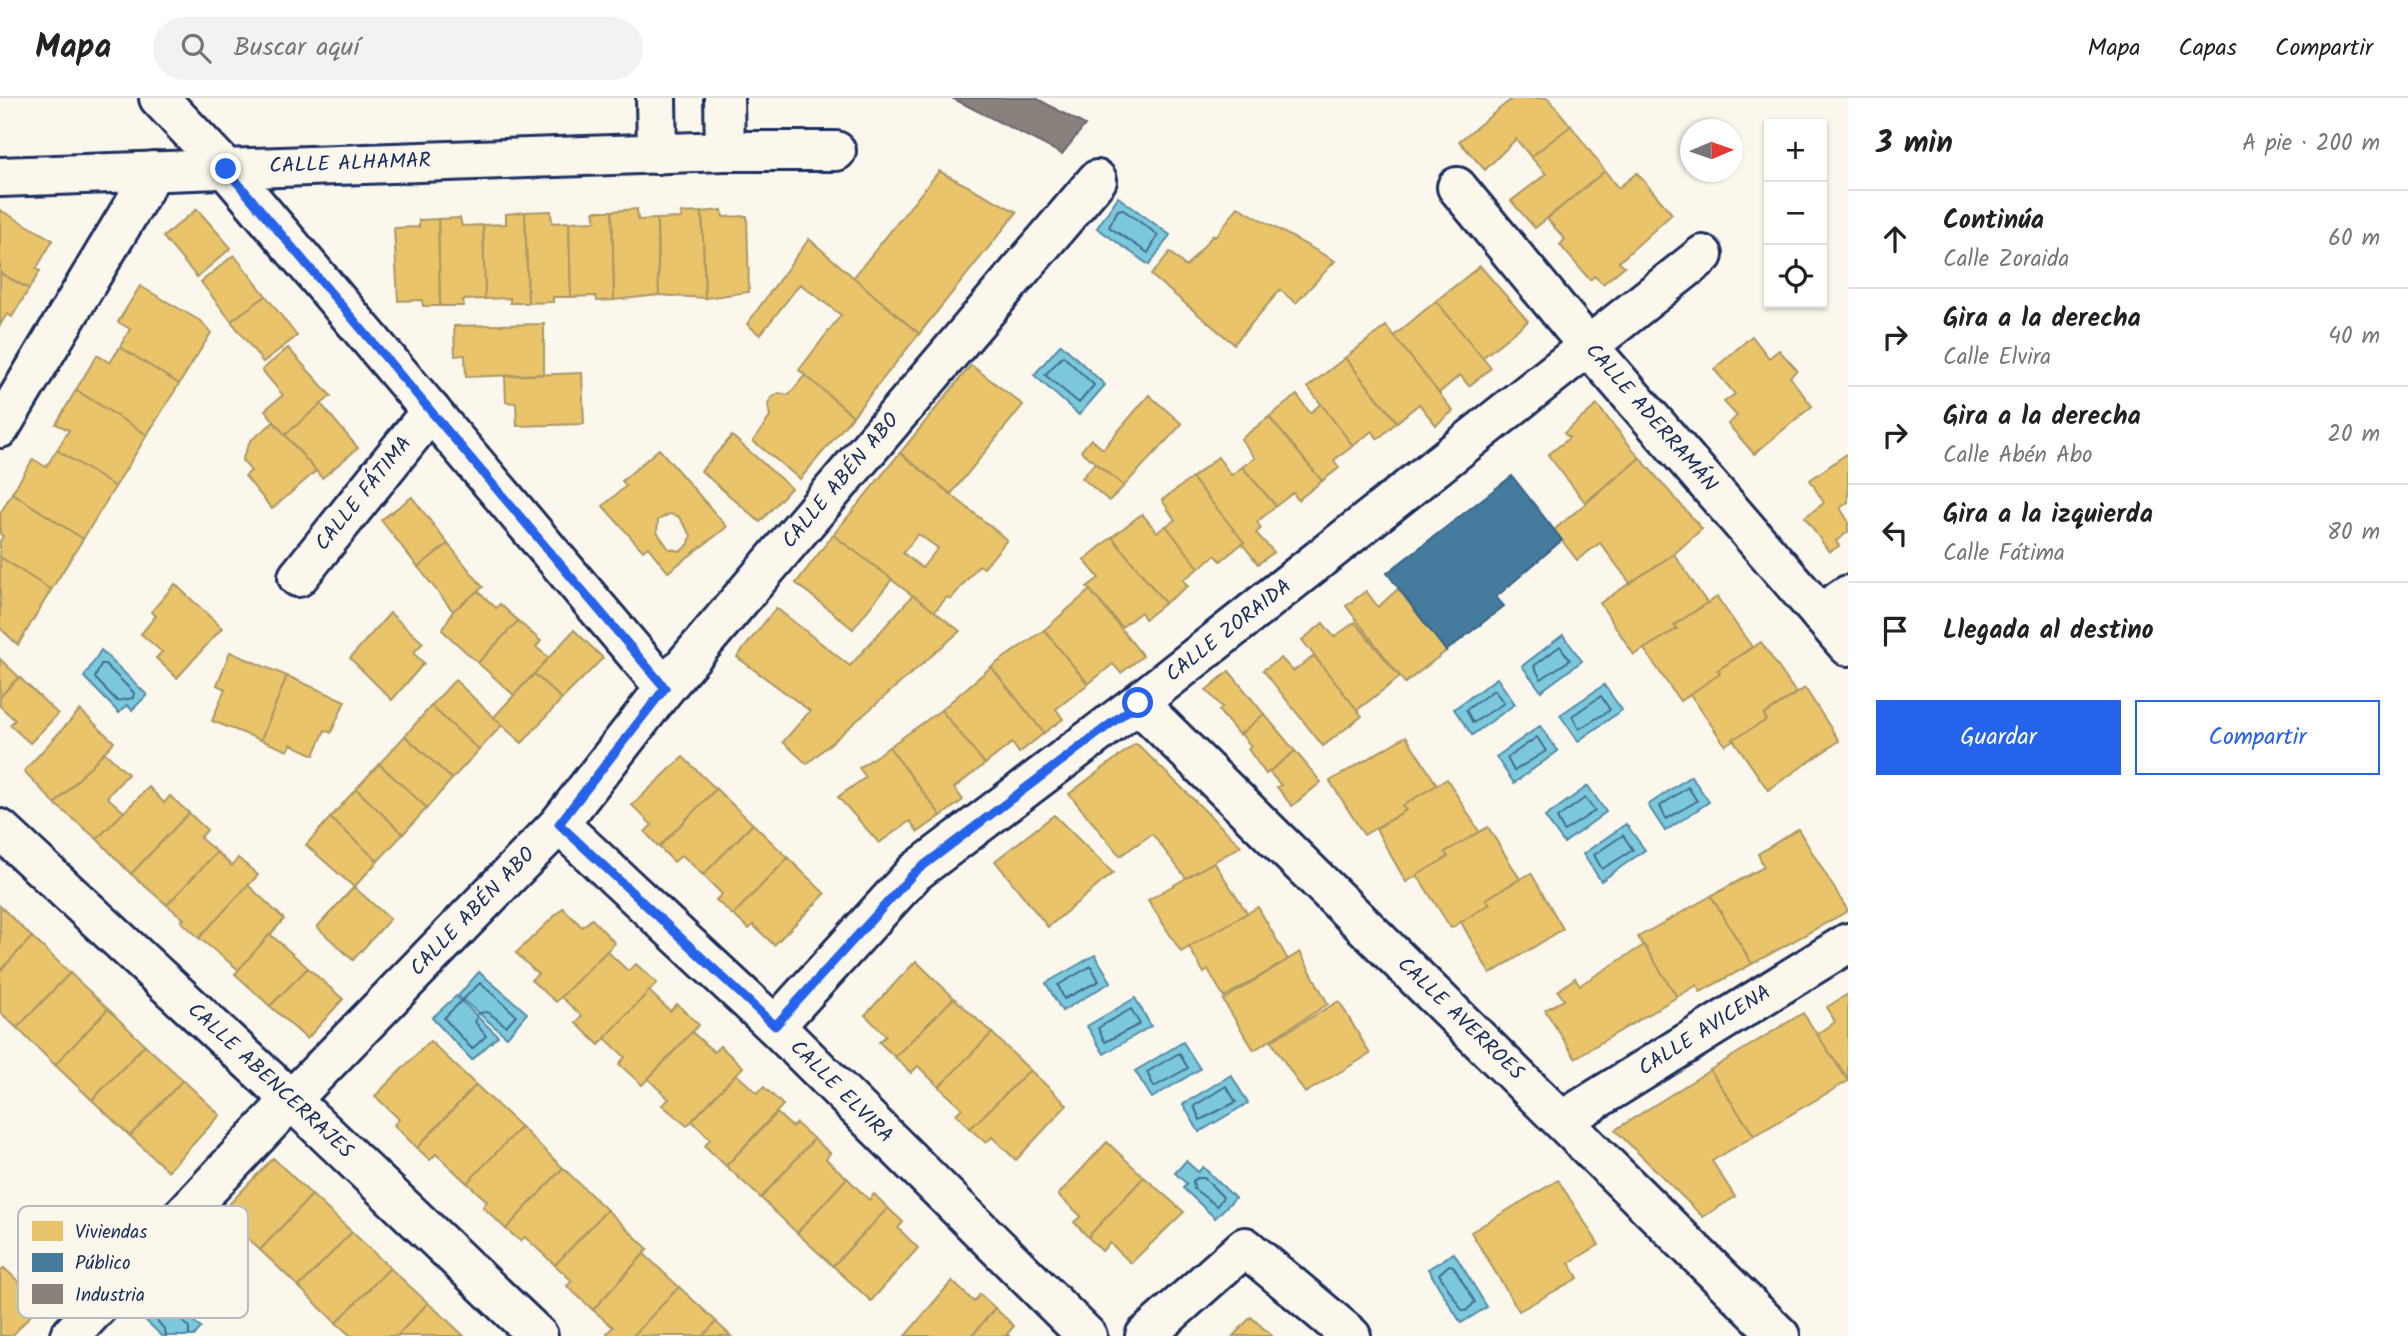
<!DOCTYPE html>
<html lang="es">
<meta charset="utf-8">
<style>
body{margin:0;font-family:Kalam,sans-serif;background:#f2f2f2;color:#222}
.controls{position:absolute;right:21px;top:21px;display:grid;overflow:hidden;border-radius:0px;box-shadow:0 2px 5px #0004}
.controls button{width:63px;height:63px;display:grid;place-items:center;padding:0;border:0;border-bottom:2px solid #e0e0e0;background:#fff;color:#222;font:35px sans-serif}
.compass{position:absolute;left:1680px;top:21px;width:63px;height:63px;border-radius:50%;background:#fff;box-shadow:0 2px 5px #0004;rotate:88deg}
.stop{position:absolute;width:21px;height:21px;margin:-16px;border:5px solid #2563eb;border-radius:50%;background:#fff}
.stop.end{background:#2563eb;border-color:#fff;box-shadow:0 2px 7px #0008}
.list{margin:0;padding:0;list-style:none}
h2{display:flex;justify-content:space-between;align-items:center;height:91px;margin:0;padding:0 28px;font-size:30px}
h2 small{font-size:23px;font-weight:400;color:#767676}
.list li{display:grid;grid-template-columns:46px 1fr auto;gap:21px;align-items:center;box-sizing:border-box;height:98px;padding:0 28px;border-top:2px solid #e0e0e0}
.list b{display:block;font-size:26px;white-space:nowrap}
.list p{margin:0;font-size:23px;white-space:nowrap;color:#767676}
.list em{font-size:23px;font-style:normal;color:#767676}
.actions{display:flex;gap:14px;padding:21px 28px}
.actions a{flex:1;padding:16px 0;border:2px solid #2563eb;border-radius:0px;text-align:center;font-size:24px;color:#2563eb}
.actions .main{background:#2563eb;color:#fff}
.icon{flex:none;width:38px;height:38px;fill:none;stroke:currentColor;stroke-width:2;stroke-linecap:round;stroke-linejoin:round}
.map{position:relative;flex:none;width:1848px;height:1238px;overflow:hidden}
header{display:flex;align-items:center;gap:42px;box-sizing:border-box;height:98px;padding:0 35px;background:#fff;border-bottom:2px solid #e0e0e0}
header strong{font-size:33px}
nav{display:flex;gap:38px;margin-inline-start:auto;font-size:24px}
.search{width:490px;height:63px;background:#f2f2f2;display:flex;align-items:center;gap:18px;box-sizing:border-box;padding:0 24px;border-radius:38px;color:#767676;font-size:26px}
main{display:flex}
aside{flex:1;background:#fff}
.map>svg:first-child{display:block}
</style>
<header>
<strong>Mapa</strong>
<div class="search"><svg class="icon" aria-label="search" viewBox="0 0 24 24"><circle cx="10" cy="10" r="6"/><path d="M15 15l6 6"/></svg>Buscar aquí</div>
<nav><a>Mapa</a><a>Capas</a><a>Compartir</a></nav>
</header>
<main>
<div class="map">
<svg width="1848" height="1238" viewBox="0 0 1848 1238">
<rect width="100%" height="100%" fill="#fbf7ec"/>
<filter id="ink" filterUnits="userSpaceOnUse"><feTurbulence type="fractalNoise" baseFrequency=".0143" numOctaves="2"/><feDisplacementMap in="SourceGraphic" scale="14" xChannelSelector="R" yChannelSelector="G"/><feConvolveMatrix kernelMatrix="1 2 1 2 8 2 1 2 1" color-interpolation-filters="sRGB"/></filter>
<g filter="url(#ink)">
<g fill="#7cc9db" stroke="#558ba9" stroke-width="2">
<polygon points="1118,99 1170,137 1149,167 1097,130"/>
<polygon points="1061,246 1105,287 1079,317 1034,277"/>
<polygon points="1563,537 1582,563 1541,593 1522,568"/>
<polygon points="101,552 147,597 132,612 127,607 119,615 84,579"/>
<polygon points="1497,580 1515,606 1472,637 1454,611"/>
<polygon points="1604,587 1622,612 1578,643 1560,617"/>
<polygon points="1540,628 1558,653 1514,685 1496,659"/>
<polygon points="1691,678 1709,704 1665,733 1648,707"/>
<polygon points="1588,688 1606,714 1564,745 1545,719"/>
<polygon points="1626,726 1645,752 1601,783 1583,756"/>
<polygon points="1095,857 1111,884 1062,913 1046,885"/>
<polygon points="479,874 527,915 507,939 458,898"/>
<polygon points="456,898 498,938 472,962 432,920"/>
<polygon points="1135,900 1151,928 1104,956 1087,928"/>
<polygon points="1183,944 1200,971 1152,1000 1135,973"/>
<polygon points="1231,977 1248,1005 1199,1034 1183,1006"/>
<polygon points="1186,1063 1198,1074 1203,1069 1235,1100 1215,1120 1183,1090 1187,1086 1175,1075"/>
<polygon points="1454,1155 1487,1209 1461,1225 1428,1171"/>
<polygon points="166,1197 201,1230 194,1238 162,1238 143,1220"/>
</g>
<g fill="#e9c46a" stroke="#ab9766" stroke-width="2" fill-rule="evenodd">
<polygon points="1513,0 1548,0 1571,28 1531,59 1516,41 1485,72 1459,43"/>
<polygon points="1571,28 1605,73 1535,130 1511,103 1546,76 1531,59"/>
<polygon points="939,73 1017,114 919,236 853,180"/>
<polygon points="1605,73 1618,90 1637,75 1672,116 1619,164 1625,168 1603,186 1594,178 1590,182 1560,147 1565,141 1547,121"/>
<polygon points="1238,109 1335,163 1296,205 1280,192 1234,246 1151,177 1170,154 1186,169 1213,137 1215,139"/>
<polygon points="197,111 231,150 197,179 163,139"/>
<polygon points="637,111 638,122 657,121 659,197 614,202 612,113"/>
<polygon points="0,112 53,142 36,171 40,173 29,191 0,175"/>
<polygon points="722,112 723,119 747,118 749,194 705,200 702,114"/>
<polygon points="551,113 552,125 569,124 571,199 553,199 553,204 528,205 525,114"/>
<polygon points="594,113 612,113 614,202 597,203 596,198 571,199 569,124 596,123"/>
<polygon points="525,114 528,205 510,205 510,200 485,201 483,127 506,126 506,116"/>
<polygon points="702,114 705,200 659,197 657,121 682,120 681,115"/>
<polygon points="460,120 462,128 483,127 485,201 463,202 464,208 440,208 438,121"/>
<polygon points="438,121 440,208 423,208 422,202 398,203 394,130 419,129 419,122"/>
<polygon points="809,141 919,236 853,318 799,272 841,217 800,186 760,237 747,226"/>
<polygon points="234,157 266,198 231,223 201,184"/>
<polygon points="1480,168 1528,223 1482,260 1436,203"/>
<polygon points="0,175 29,191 12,219 7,216 0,227"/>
<polygon points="140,188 202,224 211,235 179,286 120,249 130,231 118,224"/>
<polygon points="266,198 297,238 263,264 231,223"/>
<polygon points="1436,203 1491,270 1469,288 1460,277 1439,295 1394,238"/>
<polygon points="544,226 544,276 466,279 465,257 455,258 454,228"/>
<polygon points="1386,228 1453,313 1436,327 1419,306 1397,324 1345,260"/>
<polygon points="1752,238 1769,260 1779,252 1797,272 1790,279 1812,308 1754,356 1728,326 1737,318 1724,304 1735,296 1714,271"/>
<polygon points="120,249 179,286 147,337 76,292 97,257 110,265"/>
<polygon points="288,250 331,298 285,337 265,312 283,297 262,272"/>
<polygon points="1345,260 1397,324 1378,341 1372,333 1353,348 1308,289"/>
<polygon points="971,267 1023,307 951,396 900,355"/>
<polygon points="582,275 584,326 517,328 516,305 506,304 505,278"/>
<polygon points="805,277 853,318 800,381 753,343 770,319 768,306 771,300 779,295 789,297"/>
<polygon points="76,292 147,337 115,389 57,352 69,332 56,326"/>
<polygon points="1149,297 1182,326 1124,388 1081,353 1091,341 1103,351"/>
<polygon points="1297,297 1310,315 1321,306 1353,348 1334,362 1339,370 1322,383 1269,319"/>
<polygon points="321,306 358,350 322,380 285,337"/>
<polygon points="1597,307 1640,360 1585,404 1548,357 1569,340 1564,335"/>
<polygon points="1269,319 1322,383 1298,402 1293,395 1276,408 1242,369 1255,360 1241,341"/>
<polygon points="274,324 316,373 272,411 245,378 251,373 242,362 250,343"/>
<polygon points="732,338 791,390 760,424 701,373"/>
<path d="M659,351L727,429L668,474L648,449L643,453L603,408L626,388L622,383ZM669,416L678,418L691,437L689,446L681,453L669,451L657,434L658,422Z"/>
<polygon points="57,352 115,389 83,441 12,395 33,361 46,369"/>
<path d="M900,355L1007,442L984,470L979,467L951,501L947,499L934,514L833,437ZM918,436L938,450L922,470L903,455Z"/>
<polygon points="1848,355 1848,404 1840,410 1848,423 1848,434 1836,443 1839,448 1829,454 1805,419 1824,405 1810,382"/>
<polygon points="1218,359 1231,377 1242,369 1276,408 1257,424 1261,430 1256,435 1274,454 1258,466 1192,380"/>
<polygon points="1640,360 1702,431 1674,456 1630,485 1600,445 1577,462 1554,432"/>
<polygon points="1095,365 1124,388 1109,403 1082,380"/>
<polygon points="1192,380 1244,444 1221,463 1215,457 1199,470 1166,428 1175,422 1162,402"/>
<polygon points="12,395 83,441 51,492 0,459 0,443 3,438 0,436 0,416"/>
<polygon points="412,399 448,446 418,469 381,422"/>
<polygon points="1142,416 1157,434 1166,428 1199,470 1183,482 1188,488 1165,505 1112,439"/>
<polygon points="833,437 892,481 853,531 796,485"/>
<polygon points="1112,439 1165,505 1145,521 1141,514 1122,529 1087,489 1099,480 1084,462"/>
<polygon points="448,446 483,489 453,513 418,469"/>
<polygon points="1674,456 1707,505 1674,527 1677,531 1634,557 1600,505"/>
<polygon points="0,459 51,492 18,547 0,530"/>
<polygon points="175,486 222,530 177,580 156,560 162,554 141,536 156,518 151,514"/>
<polygon points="1398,491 1446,553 1405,585 1346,508 1366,493 1378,509"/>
<polygon points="1090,492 1143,558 1121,575 1113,566 1088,586 1044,532"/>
<polygon points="478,493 496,510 500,506 518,523 478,565 442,532 453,513"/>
<polygon points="913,497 960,533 807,666 783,644 810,613 737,559 776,510 850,568"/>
<polygon points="1717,499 1752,549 1718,572 1720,576 1680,603 1644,551 1677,531 1674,527"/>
<polygon points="390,515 423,545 413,555 424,565 392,602 350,560"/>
<polygon points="518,523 541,543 536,549 549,560 514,597 478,565"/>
<polygon points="1355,524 1400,579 1357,612 1302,542 1323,525 1334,539"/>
<polygon points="574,532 603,560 562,601 534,576"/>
<polygon points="1044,532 1088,586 1056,611 1063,621 1044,635 991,569"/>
<polygon points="1761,544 1796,595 1764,617 1767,622 1725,647 1690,596 1720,576 1718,572"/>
<polygon points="230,554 287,578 261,642 212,623 225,591 217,587"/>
<polygon points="1314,558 1362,618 1323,648 1263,572 1281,560 1293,573"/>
<polygon points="0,561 19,579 0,599"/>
<polygon points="991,569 1044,635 1019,655 1012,645 985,666 941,612"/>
<polygon points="1229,573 1264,616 1239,637 1219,613 1222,609 1206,592"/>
<polygon points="534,576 562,601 522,645 493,620"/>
<polygon points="287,578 345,603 331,635 325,632 314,657 291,646 288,653 261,642"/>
<polygon points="19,579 58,616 30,645 10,627 15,622 0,608 0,599"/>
<polygon points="455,582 502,627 479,652 431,608"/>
<polygon points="1805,590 1839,643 1768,692 1733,641 1767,622 1764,617"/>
<polygon points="431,608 479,652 452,681 405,638"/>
<polygon points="80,612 114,644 55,706 24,673"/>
<polygon points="941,612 985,666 954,690 963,702 941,718 889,649"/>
<polygon points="1264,616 1295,653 1266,676 1248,651 1251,648 1241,636"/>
<polygon points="405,638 452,681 427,710 379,666"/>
<polygon points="1406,638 1437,687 1402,708 1406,712 1364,737 1330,683"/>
<polygon points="1135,646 1138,647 1241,748 1186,780 1152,736 1120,758 1069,696"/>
<polygon points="889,649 941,718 918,734 910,723 879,745 838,699 866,679 859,670"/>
<polygon points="1295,653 1321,684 1292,708 1277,689 1281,687 1269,674"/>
<polygon points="104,654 128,676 107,699 124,714 97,741 55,706"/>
<polygon points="683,659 716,691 659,749 645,734 652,727 632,707"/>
<polygon points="379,666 427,710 403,736 356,691"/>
<polygon points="1447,681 1480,735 1445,754 1448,759 1406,784 1376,731 1406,712 1402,708"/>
<polygon points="149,689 164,705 170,698 189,715 131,776 97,741"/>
<polygon points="356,691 403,736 378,763 330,720"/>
<polygon points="716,691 753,726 703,777 682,757 674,764 659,749"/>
<polygon points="189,715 207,732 200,740 217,754 167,807 131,776"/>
<polygon points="1054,717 1113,775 1048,829 995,763"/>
<polygon points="330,720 378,763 354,789 306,747"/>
<polygon points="753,726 788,760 733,817 716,802 722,796 703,777"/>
<polygon points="1488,729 1520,781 1486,801 1490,806 1451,830 1417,777 1448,759 1445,754"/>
<polygon points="1798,731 1848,813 1752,866 1711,798 1764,769 1758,756"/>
<polygon points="217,754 232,768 238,760 258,777 199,840 181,823 184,821 167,807"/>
<polygon points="788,760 825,796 774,847 753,827 749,831 733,817"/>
<polygon points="1214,764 1247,815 1181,854 1148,802"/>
<polygon points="1531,775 1563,831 1490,876 1461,824 1490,806 1486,801"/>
<polygon points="248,787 284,821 239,872 199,840"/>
<polygon points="354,789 390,821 353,862 317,829"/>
<polygon points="1711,798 1752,866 1700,894 1697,887 1677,899 1638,839"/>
<polygon points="0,808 32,839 0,873"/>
<polygon points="1258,809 1288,862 1224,899 1208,872 1204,875 1189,849"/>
<polygon points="563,810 582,829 592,821 615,845 556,904 531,882 538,876 516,855"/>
<polygon points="270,836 308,870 270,908 235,876"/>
<polygon points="32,839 70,875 17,930 0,914 0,873"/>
<polygon points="1644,847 1677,899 1575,960 1545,912 1564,902 1558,893 1575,880 1580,887"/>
<polygon points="607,853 628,873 636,866 657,885 599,947 576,925 582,918 561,899"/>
<polygon points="1300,854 1328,906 1254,952 1223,902"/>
<polygon points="916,863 954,900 895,959 879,944 886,938 865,917"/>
<polygon points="308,870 343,901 307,941 270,908"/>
<polygon points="70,875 108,911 55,967 17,930"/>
<polygon points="649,893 670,913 677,906 699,927 642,987 619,966 625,959 605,940"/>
<polygon points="1848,896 1848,981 1817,937 1835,924 1827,909"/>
<polygon points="954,900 992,935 939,989 918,968 911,975 895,959"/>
<polygon points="1339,903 1370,956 1305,995 1271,943"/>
<polygon points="108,911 145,947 92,1002 55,967"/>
<polygon points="1803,915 1848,983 1754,1038 1710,972"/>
<polygon points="692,934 714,954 720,948 743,969 687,1028 662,1007 669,1001 648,981"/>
<polygon points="992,935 1030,972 970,1031 956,1016 962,1010 939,989"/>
<polygon points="430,943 476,987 417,1050 394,1027 399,1021 375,998"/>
<polygon points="145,947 183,982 130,1038 92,1002"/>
<polygon points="1030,972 1067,1007 1016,1062 992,1039 986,1045 970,1031"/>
<polygon points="1710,972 1754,1038 1712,1063 1735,1099 1703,1119 1615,1032"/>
<polygon points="736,976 757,995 764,989 783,1007 726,1068 705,1048 710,1041 692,1023"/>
<polygon points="183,982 220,1017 168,1073 130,1038"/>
<polygon points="476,987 521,1029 467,1085 436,1056 430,1062 417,1050"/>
<polygon points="777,1015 792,1029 796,1025 814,1041 761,1100 726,1068"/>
<polygon points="521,1029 563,1070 506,1131 483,1109 487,1103 467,1085"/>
<polygon points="814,1041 830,1055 826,1061 847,1080 797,1135 761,1100"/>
<polygon points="1107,1044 1144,1079 1088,1139 1074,1124 1081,1118 1058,1097"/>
<polygon points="273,1060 312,1097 260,1152 221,1115"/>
<polygon points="563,1070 607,1112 555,1167 525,1139 520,1143 506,1131"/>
<polygon points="1144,1079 1184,1114 1131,1165 1110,1145 1102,1153 1088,1139"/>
<polygon points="847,1080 869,1102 874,1096 888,1110 833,1168 797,1135"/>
<polygon points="1558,1082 1599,1147 1569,1165 1578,1180 1519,1213 1471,1134"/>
<polygon points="312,1097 352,1134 299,1189 260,1152"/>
<polygon points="888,1110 903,1124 898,1130 918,1150 871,1203 833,1168"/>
<polygon points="607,1112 648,1151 593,1212 567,1188 572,1183 555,1167"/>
<polygon points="352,1134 390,1170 336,1225 299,1189"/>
<polygon points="644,1156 679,1189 633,1238 610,1238 607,1235 613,1229 593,1212"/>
<polygon points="4,1170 42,1205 12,1238 0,1238 0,1174"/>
<polygon points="390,1170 428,1205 397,1238 351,1238 336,1225"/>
<polygon points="952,1183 974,1204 980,1196 995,1210 972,1238 905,1238"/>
<polygon points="679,1189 717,1224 703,1238 633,1238"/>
<polygon points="428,1205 445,1220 464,1238 397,1238"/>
<polygon points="995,1210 1014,1228 1007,1236 1009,1238 972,1238"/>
<polygon points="1251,1219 1272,1238 1233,1238"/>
<polygon points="716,1224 731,1238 703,1238"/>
</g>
<polygon fill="#457b9d" stroke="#38648a" stroke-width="2" points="1512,378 1562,442 1496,499 1504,508 1446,553 1387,475"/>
<polygon fill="#8a817c" stroke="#696873" stroke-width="2" points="952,0 1036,0 1085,27 1062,56"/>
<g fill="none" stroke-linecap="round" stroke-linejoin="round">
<g stroke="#426d90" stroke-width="2">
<polygon points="1122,111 1158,137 1148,155 1109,129 1118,112"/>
<polygon points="1063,258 1094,287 1079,305 1045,277"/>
<polygon points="1560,548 1570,562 1541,581 1534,568"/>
<polygon points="101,566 105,566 134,595 133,600 117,603 95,580"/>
<polygon points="1494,592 1504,605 1473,625 1466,612"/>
<polygon points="1601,598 1610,612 1579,631 1572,618"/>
<polygon points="1537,639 1546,653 1514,673 1507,660"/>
<polygon points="1688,689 1697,703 1666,721 1660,708"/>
<polygon points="1585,700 1595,713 1564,733 1557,720"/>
<polygon points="1623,737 1633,752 1602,771 1594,757"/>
<polygon points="1091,868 1099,883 1064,901 1058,887"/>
<polygon points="480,885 516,917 506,928 488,914 478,915 475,924 486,938 472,951 444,920"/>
<polygon points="1131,911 1140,926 1105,944 1098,930"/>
<polygon points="1179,955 1188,970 1154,989 1147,974"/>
<polygon points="1226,988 1236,1004 1200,1022 1194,1008"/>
<polygon points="1197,1080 1204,1080 1223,1099 1217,1108 1194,1091 1193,1083"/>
<polygon points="1449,1167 1453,1168 1475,1204 1466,1213 1462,1212 1439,1176"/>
<polyline points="166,1238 165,1232 155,1220 166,1209 189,1229 189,1238"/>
</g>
<g stroke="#1b2f5e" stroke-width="44">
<g id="street">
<polyline points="159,0 226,71 665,590"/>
<polyline points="656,0 657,56"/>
<polyline points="724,0 725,53"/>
<polyline points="0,79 725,53 836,53"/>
<polyline points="1457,89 1589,249 1848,548"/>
<polyline points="0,330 154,73"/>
<polyline points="298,479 431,313"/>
<polyline points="1820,516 1848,497"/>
<polyline points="1138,605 1780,1238"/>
<polyline points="559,726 775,928 1087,1238"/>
<polyline points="0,731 291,1002 538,1238"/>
<polyline points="775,928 915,774 1138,605 1703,157"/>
<polyline points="1563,1022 1848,845"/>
<polyline points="70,1238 291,1002 559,726 665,590 1097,82"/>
<polyline points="1145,1238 1245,1149 1351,1238"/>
</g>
</g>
<use href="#street" stroke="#fbf7ec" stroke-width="38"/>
</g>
</g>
<g fill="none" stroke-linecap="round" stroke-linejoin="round" filter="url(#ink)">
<polyline stroke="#2563eb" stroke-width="9" points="226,71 665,590 559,726 775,928 915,774 1138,605"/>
</g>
<g text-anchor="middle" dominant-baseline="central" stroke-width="7" stroke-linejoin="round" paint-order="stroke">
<g font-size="21" fill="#1b2f5e" stroke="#fbf7ec">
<text transform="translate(350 66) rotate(-2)">CALLE ALHAMAR</text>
<text transform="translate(1651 320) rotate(49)">CALLE ADERRAMÁN</text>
<text transform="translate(841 383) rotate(-50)">CALLE ABÉN ABO</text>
<text transform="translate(364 396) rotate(-51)">CALLE FÁTIMA</text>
<text transform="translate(1229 533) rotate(-38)">CALLE ZORAIDA</text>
<text transform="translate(473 814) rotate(-46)">CALLE ABÉN ABO</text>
<text transform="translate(1460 921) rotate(44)">CALLE AVERROES</text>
<text transform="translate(1705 933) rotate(-32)">CALLE AVICENA</text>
<text transform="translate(270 983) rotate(43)">CALLE ABENCERRAJES</text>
<text transform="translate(841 994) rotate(45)">CALLE ELVIRA</text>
</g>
</g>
<rect x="18" y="1108" width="230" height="112" rx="10" fill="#fbf7ec" stroke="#b8bbc1" stroke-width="2"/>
<rect x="32" y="1123" width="31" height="20" fill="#e9c46a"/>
<rect x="32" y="1155" width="31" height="19" fill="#457b9d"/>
<rect x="32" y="1186" width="31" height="20" fill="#8a817c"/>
<g font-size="19" fill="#1b2f5e">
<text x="75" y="1140">Viviendas</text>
<text x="75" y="1171">Público</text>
<text x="75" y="1203">Industria</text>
</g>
</svg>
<div class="controls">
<button>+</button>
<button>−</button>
<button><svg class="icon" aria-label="locate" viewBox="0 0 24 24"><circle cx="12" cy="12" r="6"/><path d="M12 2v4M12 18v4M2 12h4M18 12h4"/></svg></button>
</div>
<svg class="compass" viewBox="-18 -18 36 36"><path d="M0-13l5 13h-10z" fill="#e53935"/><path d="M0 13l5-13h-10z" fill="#767676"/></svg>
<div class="stop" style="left:1138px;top:605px"></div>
<div class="stop end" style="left:226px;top:71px"></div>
</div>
<aside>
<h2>3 min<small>A pie · 200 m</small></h2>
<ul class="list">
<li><svg class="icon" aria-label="ahead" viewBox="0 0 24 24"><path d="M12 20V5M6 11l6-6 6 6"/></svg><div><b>Continúa</b><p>Calle Zoraida</p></div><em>60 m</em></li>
<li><svg class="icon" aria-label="right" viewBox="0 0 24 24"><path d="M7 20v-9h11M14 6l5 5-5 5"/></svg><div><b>Gira a la derecha</b><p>Calle Elvira</p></div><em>40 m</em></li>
<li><svg class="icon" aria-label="right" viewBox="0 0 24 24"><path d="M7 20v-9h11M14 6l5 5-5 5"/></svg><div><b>Gira a la derecha</b><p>Calle Abén Abo</p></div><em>20 m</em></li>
<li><svg class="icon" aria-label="left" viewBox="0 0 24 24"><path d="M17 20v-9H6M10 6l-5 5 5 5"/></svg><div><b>Gira a la izquierda</b><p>Calle Fátima</p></div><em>80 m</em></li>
<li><svg class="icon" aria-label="arrive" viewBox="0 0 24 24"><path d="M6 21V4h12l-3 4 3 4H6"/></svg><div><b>Llegada al destino</b></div></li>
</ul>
<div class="actions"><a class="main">Guardar</a><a>Compartir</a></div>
</aside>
</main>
